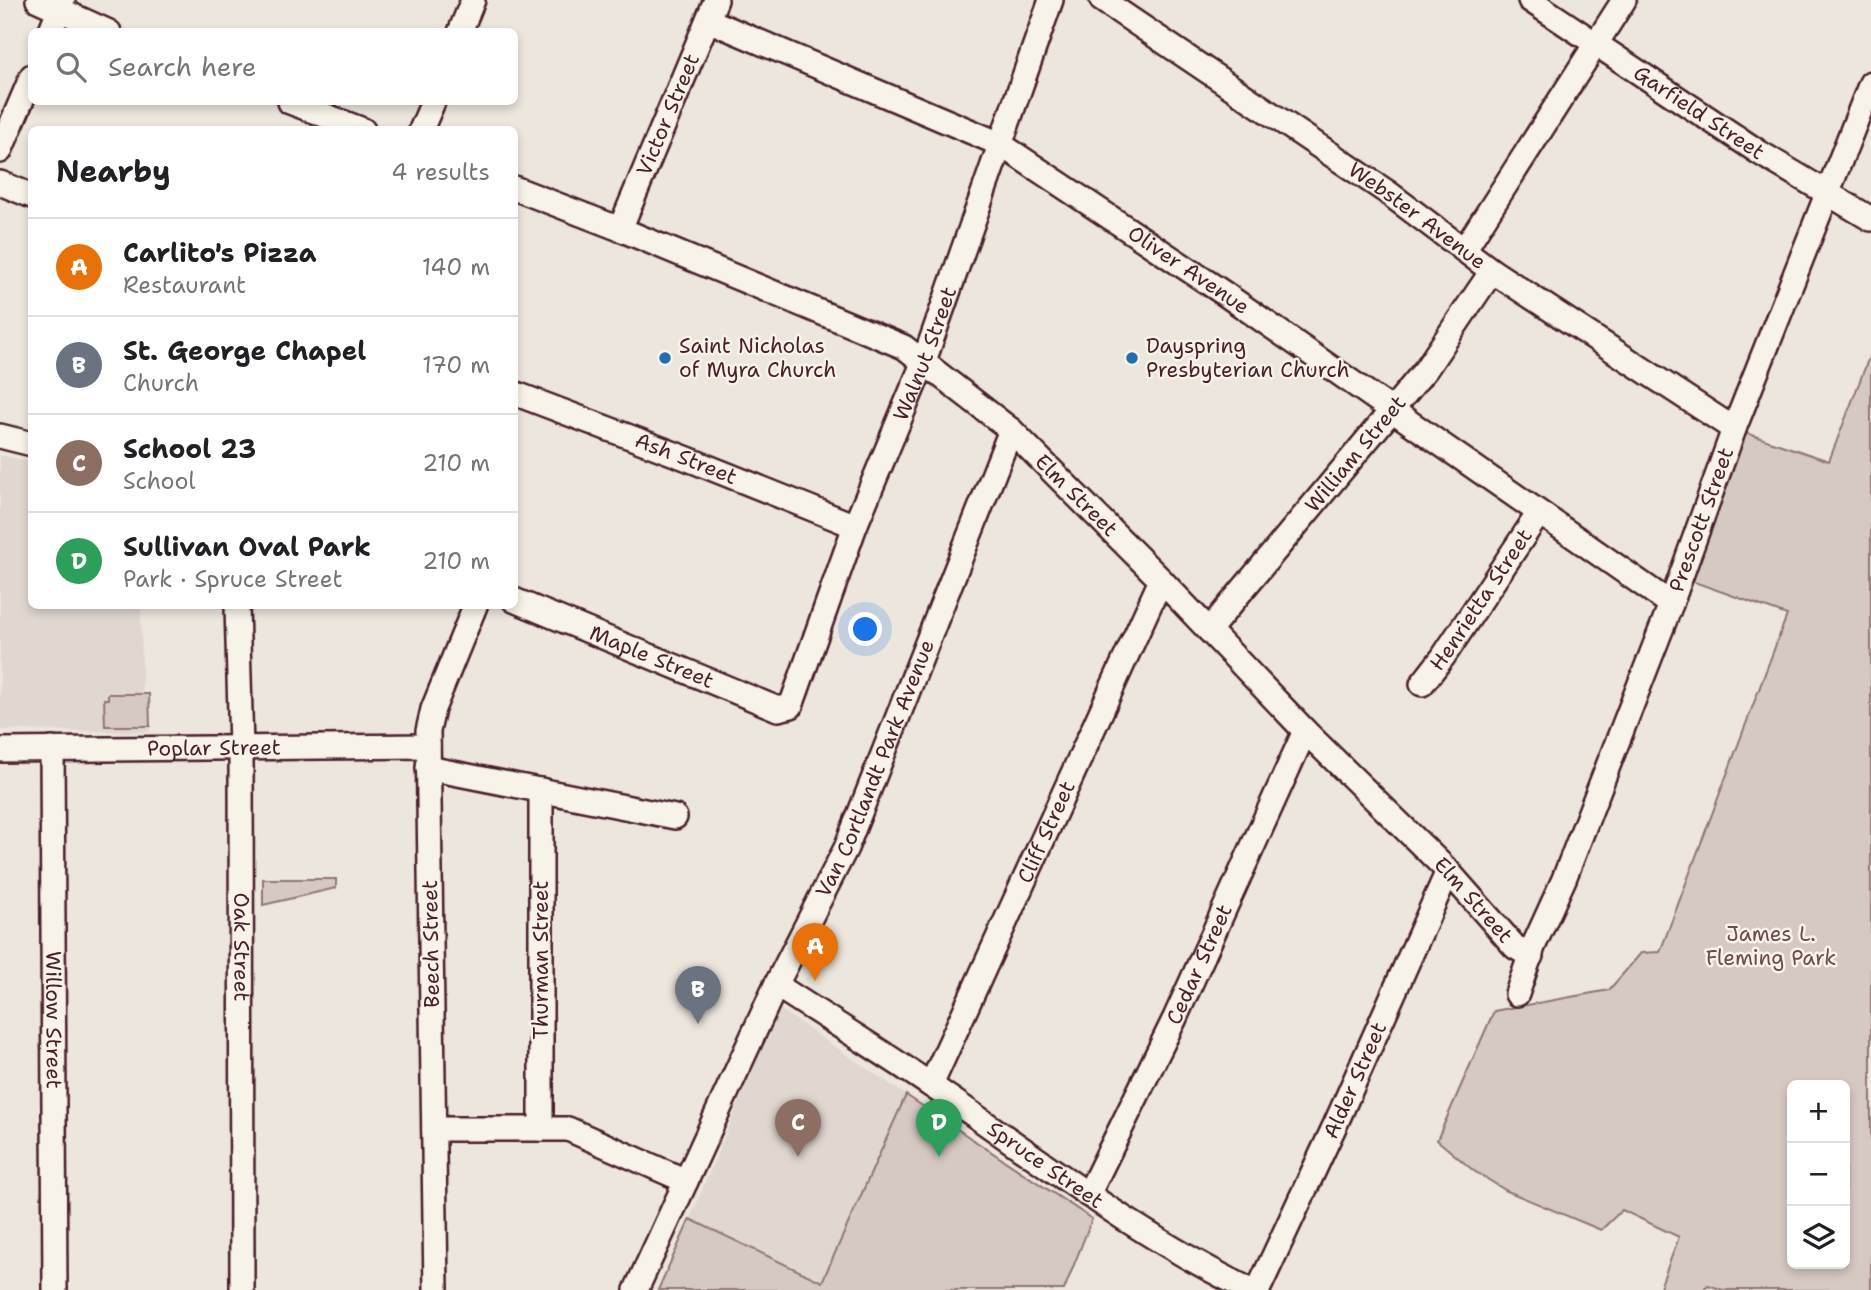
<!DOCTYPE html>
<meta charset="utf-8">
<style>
body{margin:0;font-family:"Shantell Sans",sans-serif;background:#f2f2f2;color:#202124}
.controls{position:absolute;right:21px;bottom:21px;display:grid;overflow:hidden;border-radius:10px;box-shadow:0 4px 10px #0003}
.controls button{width:63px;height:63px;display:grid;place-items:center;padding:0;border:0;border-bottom:2px solid #e0e0e0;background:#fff;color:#202124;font:35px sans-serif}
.you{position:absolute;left:866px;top:630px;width:24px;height:24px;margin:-18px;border:5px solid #fff;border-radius:50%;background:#1a73e8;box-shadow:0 0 0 10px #1a73e833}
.badge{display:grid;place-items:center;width:46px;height:46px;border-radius:50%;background:#1a73e8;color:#fff;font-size:23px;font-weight:700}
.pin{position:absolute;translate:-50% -58px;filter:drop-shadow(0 2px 4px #0008)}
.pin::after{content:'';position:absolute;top:37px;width:24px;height:21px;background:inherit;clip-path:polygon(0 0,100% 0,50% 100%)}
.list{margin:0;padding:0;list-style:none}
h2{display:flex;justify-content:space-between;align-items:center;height:91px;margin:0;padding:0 28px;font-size:30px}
h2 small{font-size:23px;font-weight:400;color:#757577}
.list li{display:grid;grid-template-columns:46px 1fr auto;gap:21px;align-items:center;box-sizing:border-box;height:98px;padding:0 28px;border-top:2px solid #e0e0e0}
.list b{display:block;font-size:26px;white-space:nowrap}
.list p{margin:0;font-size:23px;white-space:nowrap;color:#757577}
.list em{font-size:23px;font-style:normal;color:#757577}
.icon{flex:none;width:38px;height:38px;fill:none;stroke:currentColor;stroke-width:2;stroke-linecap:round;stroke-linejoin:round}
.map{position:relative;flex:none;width:1871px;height:1290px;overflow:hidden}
.search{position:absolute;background:#fff;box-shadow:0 4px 10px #0003;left:28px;top:28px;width:490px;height:77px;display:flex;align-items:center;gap:18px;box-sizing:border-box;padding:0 24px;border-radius:10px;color:#757577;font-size:26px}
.panel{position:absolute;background:#fff;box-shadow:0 4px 10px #0003;left:28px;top:126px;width:490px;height:483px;border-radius:10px}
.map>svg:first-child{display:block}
</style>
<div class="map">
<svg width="1871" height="1290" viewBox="0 0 1871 1290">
<rect width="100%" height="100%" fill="#ece6dd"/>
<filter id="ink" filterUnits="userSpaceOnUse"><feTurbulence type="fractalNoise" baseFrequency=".0143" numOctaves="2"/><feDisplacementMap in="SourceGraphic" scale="14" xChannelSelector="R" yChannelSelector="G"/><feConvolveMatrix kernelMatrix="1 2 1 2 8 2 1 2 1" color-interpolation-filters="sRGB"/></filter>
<g filter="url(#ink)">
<g fill="#e0d7d0">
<polygon points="0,455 31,462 32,606 141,606 142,693 149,694 150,732 0,730"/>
<polygon points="781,1010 906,1095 822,1282 690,1219 765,1040"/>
</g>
<g fill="#d5c9c2" stroke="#907476" stroke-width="2" fill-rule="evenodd">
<path d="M1871,352V1290H1723L1708,1285L1703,1290H1659L1679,1237L1622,1210L1601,1230L1507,1191L1474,1171L1437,1140L1494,1011L1609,990L1641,953L1660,952L1787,615L1680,577L1734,429L1829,461ZM1792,1085H1845V1264H1792Z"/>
<polygon points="108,694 149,694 150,726 105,726 104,699 108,699"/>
<polygon points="263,879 336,879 336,888 263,905"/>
<polygon points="906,1095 1092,1219 1064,1290 658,1290 690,1219 822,1282"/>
</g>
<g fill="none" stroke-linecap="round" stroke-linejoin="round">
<g stroke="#4a1f2b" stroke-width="28">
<g id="minor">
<polyline points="38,0 109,32"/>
<path id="s1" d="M1102,0L1387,192L1492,271L1734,429"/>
<path id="s2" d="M1530,0L1760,153L1871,219"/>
<path id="s3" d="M708,20L1000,144L1222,292L1671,604"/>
<polyline points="50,32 63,0"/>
<polyline points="460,32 473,0"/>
<polyline points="290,102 363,130"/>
<polyline points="421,130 433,102"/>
<polyline points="0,151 32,76"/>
<polyline points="0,183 32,196"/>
<path id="s4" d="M514,188L620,229L904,347L1011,430L1161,580L1305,731L1448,871L1515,947L1531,956"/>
<path id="s5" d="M620,229L716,0"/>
<polyline points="1464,250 1624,0"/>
<path id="s6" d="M514,393L688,459L855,526"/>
<polyline points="0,436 32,444"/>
<path id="s7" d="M514,600L778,709L791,706L855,526L924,361L1051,0"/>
<path id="s8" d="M237,606L241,748L242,1290"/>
<path id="s9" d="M1209,630L1426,369L1492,271"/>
<path id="s10" d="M1422,684L1443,657L1539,513"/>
<path id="s11" d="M52,749L55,1290"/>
<path id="s12" d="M0,750L428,746"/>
<polyline points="428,768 675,817"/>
<path id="s13" d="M776,985C828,1019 881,1051 932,1086C1036,1157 1136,1235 1250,1290"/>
<path id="s14" d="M1517,994L1533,947L1564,879L1671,604L1734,429L1871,83"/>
<path id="s15" d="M931,1085L1161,580"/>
<polyline points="434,1129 568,1129 686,1181"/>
<polyline points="541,1129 541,790"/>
<path id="s16" d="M1088,1195L1175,1018L1305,731"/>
<polyline points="436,1290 428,731 433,709 475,606"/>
<path id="s17" d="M636,1290L776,985L846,848L1011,430"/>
<path id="s18" d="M1258,1290L1336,1123L1448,871"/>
</g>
</g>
<use href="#minor" stroke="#f7f3e8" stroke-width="23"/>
</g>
</g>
<g fill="#1f6fb2" stroke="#f7f3e8" stroke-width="2.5">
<circle cx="665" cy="358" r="7"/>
<circle cx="1132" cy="358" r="7"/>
</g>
<g text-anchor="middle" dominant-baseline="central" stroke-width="5" stroke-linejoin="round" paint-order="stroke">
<g font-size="21" fill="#4a1f2b" stroke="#f7f3e8">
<text stroke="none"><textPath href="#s2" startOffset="203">Garfield Street</textPath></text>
<text stroke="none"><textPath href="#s5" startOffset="124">Victor Street</textPath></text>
<text stroke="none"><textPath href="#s1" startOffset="382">Webster Avenue</textPath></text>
<text stroke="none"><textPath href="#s3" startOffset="544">Oliver Avenue</textPath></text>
<text stroke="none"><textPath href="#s7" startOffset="676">Walnut Street</textPath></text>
<text stroke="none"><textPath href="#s9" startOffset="229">William Street</textPath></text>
<text stroke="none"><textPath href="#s6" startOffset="184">Ash Street</textPath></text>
<text stroke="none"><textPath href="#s4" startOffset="649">Elm Street</textPath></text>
<text stroke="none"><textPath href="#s14" startOffset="509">Prescott Street</textPath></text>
<text stroke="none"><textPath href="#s10" startOffset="103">Henrietta Street</textPath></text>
<text stroke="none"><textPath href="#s7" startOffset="149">Maple Street</textPath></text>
<text stroke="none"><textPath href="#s12" startOffset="214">Poplar Street</textPath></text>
<text stroke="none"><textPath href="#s17" startOffset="574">Van Cortlandt Park Avenue</textPath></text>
<text stroke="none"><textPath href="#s15" startOffset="278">Cliff Street</textPath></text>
<text stroke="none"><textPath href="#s4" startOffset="1216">Elm Street</textPath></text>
<text transform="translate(431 944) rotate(-91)">Beech Street</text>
<text stroke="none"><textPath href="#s8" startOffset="341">Oak Street</textPath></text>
<text transform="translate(541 960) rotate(-90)">Thurman Street</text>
<text stroke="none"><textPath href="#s16" startOffset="256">Cedar Street</textPath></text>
<text stroke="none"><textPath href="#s11" startOffset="271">Willow Street</textPath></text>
<text stroke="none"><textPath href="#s18" startOffset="231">Alder Street</textPath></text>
<text stroke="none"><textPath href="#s13" startOffset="324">Spruce Street</textPath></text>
</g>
<g font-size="21" fill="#4a1f2b" stroke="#f7f3e8" text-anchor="start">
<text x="679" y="346">Saint Nicholas<tspan x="679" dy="24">of Myra Church</tspan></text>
<text x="1146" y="346">Dayspring<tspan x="1146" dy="24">Presbyterian Church</tspan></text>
</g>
<g font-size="21" fill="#6d4a51" stroke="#f7f3e8">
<text x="1771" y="934">James L.<tspan x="1771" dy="24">Fleming Park</tspan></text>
</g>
</g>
</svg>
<div class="controls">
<button>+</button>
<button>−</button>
<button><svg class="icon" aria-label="layers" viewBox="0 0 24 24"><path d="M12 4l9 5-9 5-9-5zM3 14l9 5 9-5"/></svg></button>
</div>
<div class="you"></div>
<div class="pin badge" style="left:815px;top:981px;background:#e8710a">A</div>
<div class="pin badge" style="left:698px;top:1024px;background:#6b7280">B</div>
<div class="pin badge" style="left:798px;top:1157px;background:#8d6e63">C</div>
<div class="pin badge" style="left:939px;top:1157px;background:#2e9e5b">D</div>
<div class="search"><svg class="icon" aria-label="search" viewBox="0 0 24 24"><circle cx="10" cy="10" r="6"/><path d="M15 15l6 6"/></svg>Search here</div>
<section class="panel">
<h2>Nearby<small>4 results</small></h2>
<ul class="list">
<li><span class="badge" style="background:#e8710a">A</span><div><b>Carlito's Pizza</b><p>Restaurant</p></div><em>140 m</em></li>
<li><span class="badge" style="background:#6b7280">B</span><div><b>St. George Chapel</b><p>Church</p></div><em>170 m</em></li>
<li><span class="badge" style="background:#8d6e63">C</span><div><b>School 23</b><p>School</p></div><em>210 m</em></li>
<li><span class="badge" style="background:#2e9e5b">D</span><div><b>Sullivan Oval Park</b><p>Park · Spruce Street</p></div><em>210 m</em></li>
</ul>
</section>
</div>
